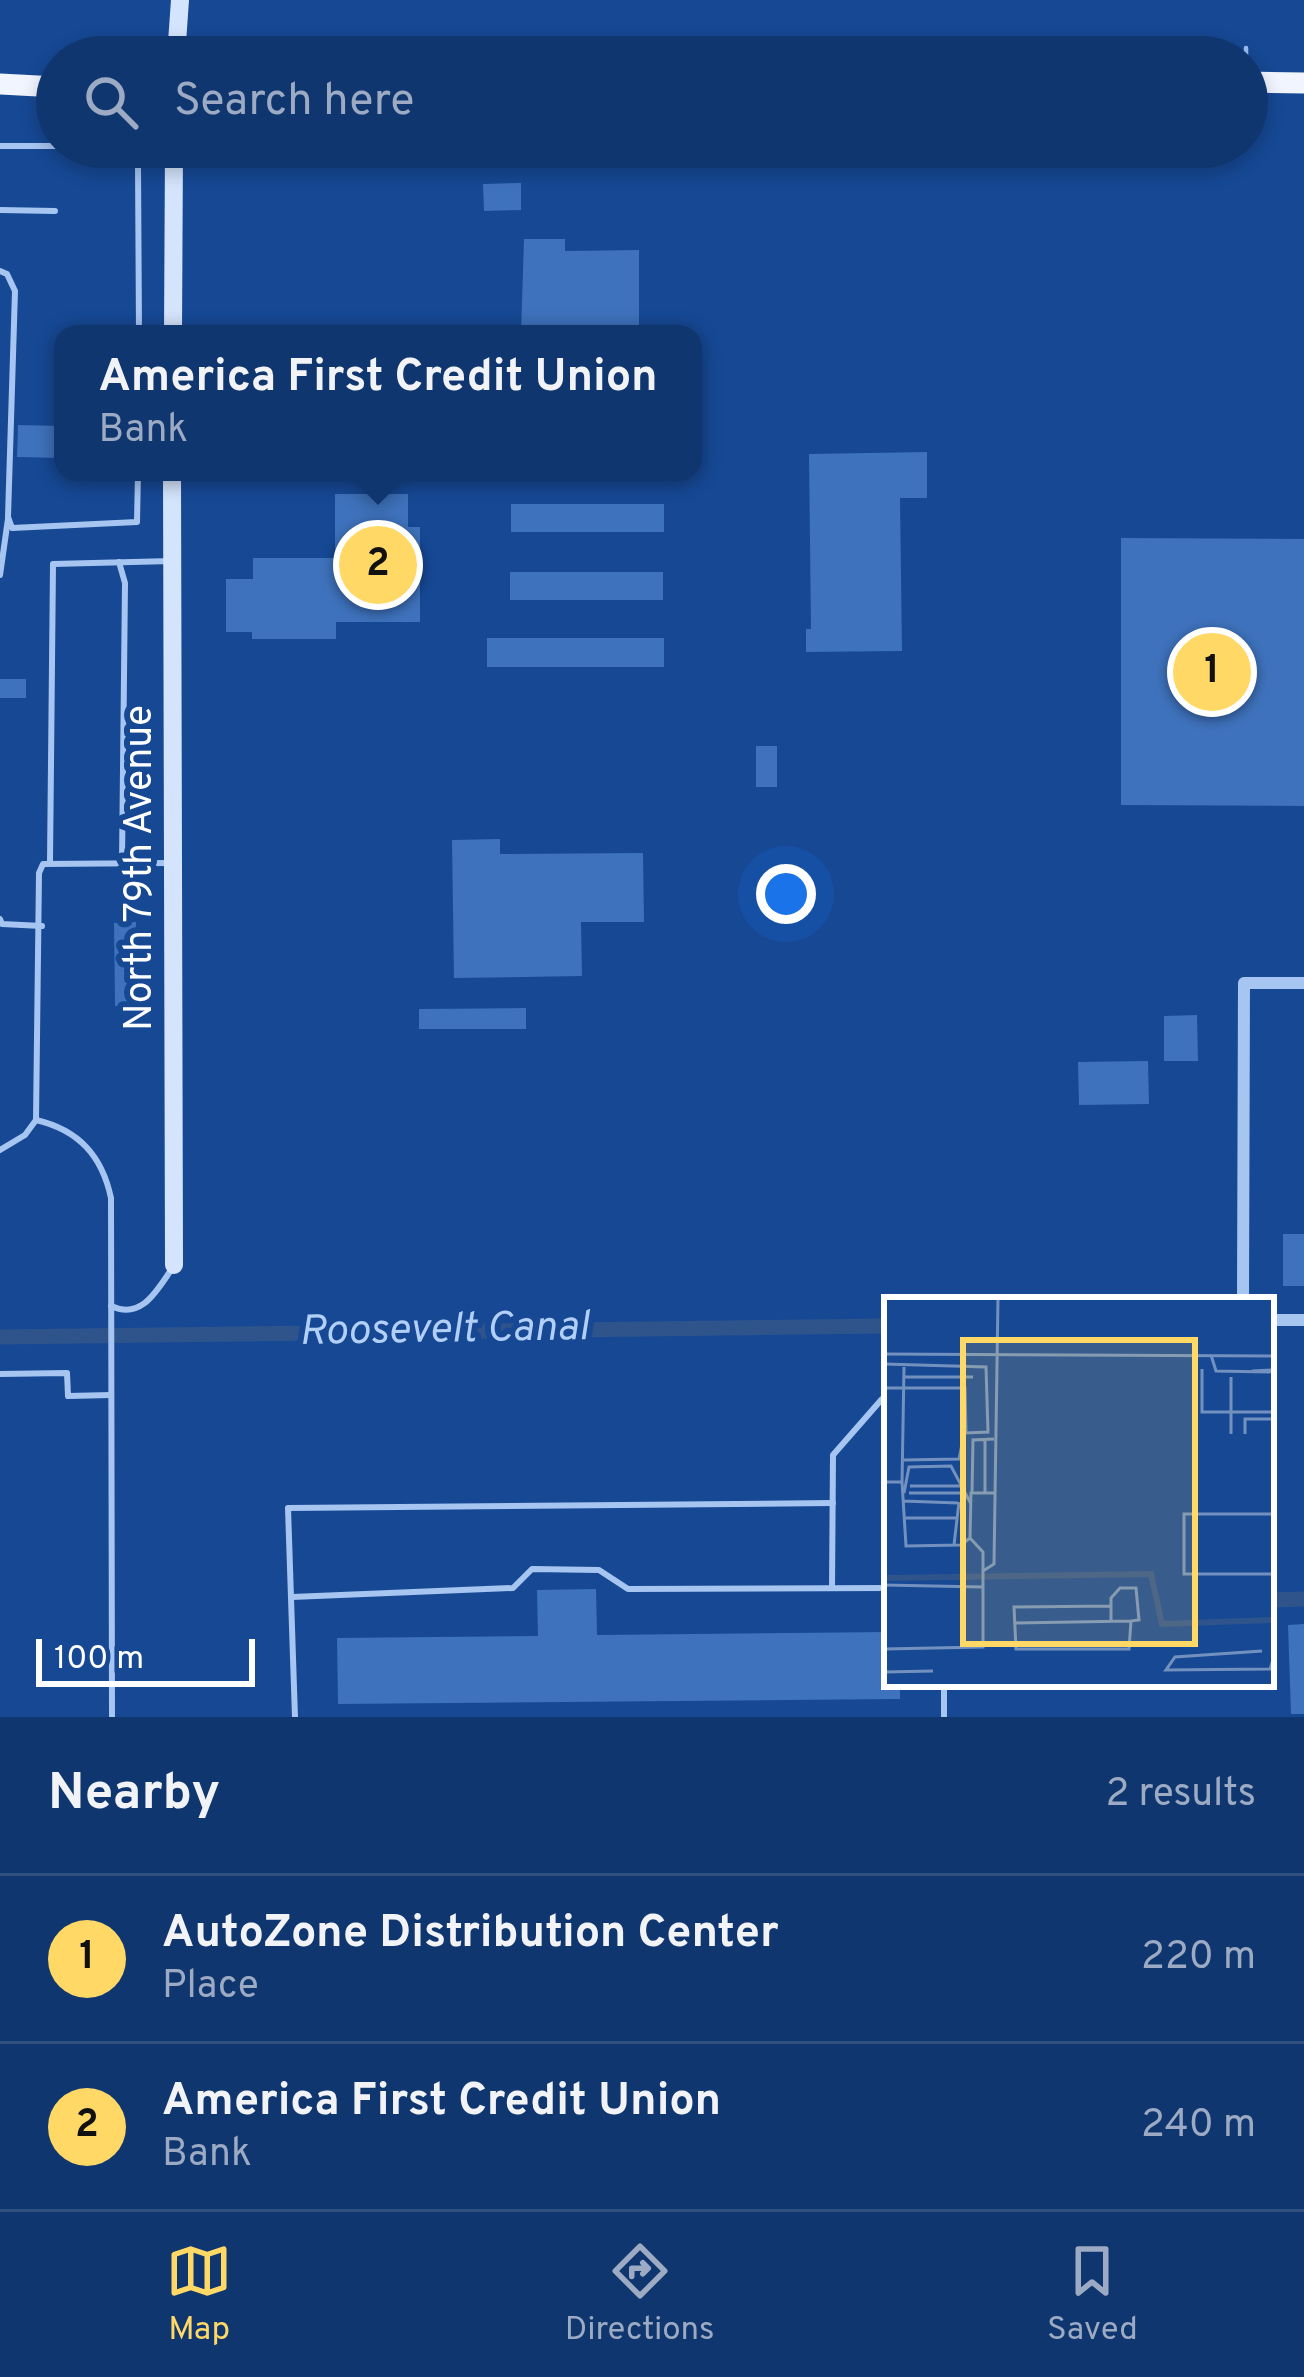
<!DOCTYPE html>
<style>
body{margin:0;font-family:Overpass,sans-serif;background:#193e74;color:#f1f3f6}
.scale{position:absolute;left:36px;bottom:30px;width:219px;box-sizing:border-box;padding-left:12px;border:6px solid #fff;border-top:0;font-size:33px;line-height:42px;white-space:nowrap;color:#fff;-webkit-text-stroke:9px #164894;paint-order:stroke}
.you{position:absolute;left:786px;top:894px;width:42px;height:42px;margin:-30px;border:9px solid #fff;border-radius:50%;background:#1a73e8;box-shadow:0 0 0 18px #1a73e833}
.badge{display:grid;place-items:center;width:78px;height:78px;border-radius:50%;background:#ffd866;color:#111;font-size:39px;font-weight:700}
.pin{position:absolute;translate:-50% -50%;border:6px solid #fff;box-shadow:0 3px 12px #0006}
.popup{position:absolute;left:54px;top:325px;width:648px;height:156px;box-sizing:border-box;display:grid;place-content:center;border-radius:24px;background:#10366f;filter:drop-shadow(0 3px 9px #0005);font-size:39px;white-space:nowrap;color:#9cabc3}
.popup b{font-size:45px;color:#f1f3f6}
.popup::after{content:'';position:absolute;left:50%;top:100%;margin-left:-24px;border:24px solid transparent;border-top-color:#10366f}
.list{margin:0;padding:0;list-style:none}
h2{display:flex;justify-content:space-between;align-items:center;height:156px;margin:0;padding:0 48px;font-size:51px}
h2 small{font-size:39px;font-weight:400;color:#9cabc3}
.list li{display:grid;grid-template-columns:78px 1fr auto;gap:36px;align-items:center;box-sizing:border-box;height:168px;padding:0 48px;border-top:3px solid #305082}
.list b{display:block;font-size:45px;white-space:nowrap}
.list p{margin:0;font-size:39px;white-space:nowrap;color:#9cabc3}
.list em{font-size:39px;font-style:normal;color:#9cabc3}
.icon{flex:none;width:66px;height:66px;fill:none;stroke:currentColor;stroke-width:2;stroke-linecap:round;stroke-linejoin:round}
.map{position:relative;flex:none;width:1304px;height:1717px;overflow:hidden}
.search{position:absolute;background:#10366f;box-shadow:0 6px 18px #0003;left:36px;right:36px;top:36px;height:132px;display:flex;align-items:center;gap:30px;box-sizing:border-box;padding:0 42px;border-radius:66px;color:#9cabc3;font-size:45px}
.sheet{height:492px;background:#10366f}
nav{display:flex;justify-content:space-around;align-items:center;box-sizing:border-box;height:168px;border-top:3px solid #305082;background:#10366f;font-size:33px;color:#9cabc3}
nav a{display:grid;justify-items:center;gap:6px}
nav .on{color:#ffd866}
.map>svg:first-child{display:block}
</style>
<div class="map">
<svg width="1304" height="1717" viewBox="0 0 1304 1717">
<rect width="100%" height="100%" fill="#164894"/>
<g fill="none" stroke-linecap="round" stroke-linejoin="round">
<polyline stroke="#98bff4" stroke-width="4.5" points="1246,57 1246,48"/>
<g stroke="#2f548c" stroke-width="15">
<polyline points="0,1337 887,1326"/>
<polyline points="1271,1600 1304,1599"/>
</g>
</g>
<g fill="#3e72bc">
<polygon points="521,183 521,210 484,211 483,184"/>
<polygon points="524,239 565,239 565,251 639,250 639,334 521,334"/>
<polygon points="18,425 63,426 63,458 17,457"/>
<polygon points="927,452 927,498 900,498 902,651 806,652 806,629 811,629 809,454"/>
<polygon points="335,494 408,494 408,527 420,527 420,622 336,622 336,639 252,639 252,632 226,632 226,579 253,579 253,558 335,558"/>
<rect x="511" y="504" width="153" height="28"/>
<polygon points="1121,538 1304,539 1304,806 1121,805"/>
<rect x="510" y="572" width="153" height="28"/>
<rect x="487" y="638" width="177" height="29"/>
<rect x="0" y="679" width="26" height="19"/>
<rect x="756" y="746" width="21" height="41"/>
<polygon points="500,839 500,854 643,853 644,922 581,922 582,976 454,978 452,840"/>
<polygon points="136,922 137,989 132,990 132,1006 115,1006 114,923"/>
<polygon points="526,1008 526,1029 419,1029 419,1009"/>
<polygon points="1197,1015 1198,1061 1164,1061 1164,1016"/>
<polygon points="1148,1061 1149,1104 1079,1105 1078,1062"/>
<rect x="1283" y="1234" width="21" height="52"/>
<polygon points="596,1589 597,1635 887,1632 887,1684 900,1684 900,1699 338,1704 337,1638 538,1636 537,1590"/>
<polygon points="1304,1624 1304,1714 1291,1714 1288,1625"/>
</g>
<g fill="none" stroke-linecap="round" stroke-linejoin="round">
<g stroke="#a6c5f1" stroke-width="6">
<polyline points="0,146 57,146"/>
<polyline points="115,147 138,164 139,334"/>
<polyline points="0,210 55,211"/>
<polyline points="0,271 7,274 15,291 8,517 12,528 137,522 138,472"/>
<polyline points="119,562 125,583 122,862"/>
<polyline points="0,575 8,519"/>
<polyline points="50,862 53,564 172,561"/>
<polyline points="0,919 2,924 42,926"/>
<path d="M36,1120C79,1130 102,1156 111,1198L112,1717"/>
<polyline points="0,1150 25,1135 36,1120 39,873 43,864 171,863"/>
<path d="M111,1306C141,1320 156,1292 171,1270"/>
<polyline points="0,1374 67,1373 68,1396 111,1395"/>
<polyline points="832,1588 833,1455 882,1399 887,1399"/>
<polyline points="292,1597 513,1588 532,1569 599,1570 628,1589 887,1588"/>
<polyline points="944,1684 944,1717"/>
<polyline points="295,1717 288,1508 833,1503"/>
</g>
<g stroke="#a6c5f1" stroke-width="12">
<polyline points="1243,1300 1244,983 1304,983"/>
<polyline points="1271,1320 1304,1320"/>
</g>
<g stroke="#d4e4fc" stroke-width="18">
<polyline points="176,57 180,0"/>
<polyline points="173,334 174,147"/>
<polyline points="172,472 174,1265"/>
</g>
<g stroke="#f0f5ff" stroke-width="21">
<polyline points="1247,82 1304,83"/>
<polyline points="0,84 57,87"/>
</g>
</g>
<g text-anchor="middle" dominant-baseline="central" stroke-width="12" stroke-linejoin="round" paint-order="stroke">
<g font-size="39" fill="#fff" stroke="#164894">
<text transform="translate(141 868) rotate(-90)">North 79th Avenue</text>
</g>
<g font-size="42" font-style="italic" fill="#b2cff8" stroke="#164894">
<text transform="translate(444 1331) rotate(-1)">Roosevelt Canal</text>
</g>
</g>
<g transform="translate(884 1297)">
<rect width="390" height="390" fill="#164894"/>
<path fill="none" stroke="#2f548c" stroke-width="6" d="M0,281L267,277L278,327L390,323"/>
<path fill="none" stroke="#7391bf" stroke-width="3" d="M0,57L390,59M327,58L332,74L385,75L390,73L368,74M0,67L102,70L104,135L82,136L81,91H0M318,72V115H347V80M20,80H89M347,137V115H390M361,137V122H390M101,142V196M20,163L75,162L80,137M0,185H18L22,249L77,248L86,241L87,196H110M18,187L20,70M26,189H76M20,196L25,170L67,169L87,207M25,196H76M88,196L89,143L110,142M19,204L74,206M390,217H300V277H390M19,221H72M70,248L75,205M99,274L110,267L114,1M0,288L99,290M227,324V301L236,291H252L255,323L247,324M131,326L247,324L245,352H132L130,310L227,309M0,352L99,350V255L86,241M378,354L291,360L282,373L386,372L390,360M0,375L49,374"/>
<path fill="#ffd866" fill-opacity="0.15" stroke="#ffd866" stroke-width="6" d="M79,43H311V347H79Z"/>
<rect width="390" height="390" fill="none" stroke="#fff" stroke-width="6"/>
</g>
</svg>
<div class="scale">100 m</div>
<div class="you"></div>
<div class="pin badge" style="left:1212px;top:672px">1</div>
<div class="pin badge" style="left:378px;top:565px">2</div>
<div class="popup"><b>America First Credit Union</b>Bank</div>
<div class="search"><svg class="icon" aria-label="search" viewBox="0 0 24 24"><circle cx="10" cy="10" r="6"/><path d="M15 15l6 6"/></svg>Search here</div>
</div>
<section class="sheet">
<h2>Nearby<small>2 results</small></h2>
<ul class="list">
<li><span class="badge">1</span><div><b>AutoZone Distribution Center</b><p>Place</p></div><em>220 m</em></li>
<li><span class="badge">2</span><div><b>America First Credit Union</b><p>Bank</p></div><em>240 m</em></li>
</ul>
</section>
<nav>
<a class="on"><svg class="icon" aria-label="map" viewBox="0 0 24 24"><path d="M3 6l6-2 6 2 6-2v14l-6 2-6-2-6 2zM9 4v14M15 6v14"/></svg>Map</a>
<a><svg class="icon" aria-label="directions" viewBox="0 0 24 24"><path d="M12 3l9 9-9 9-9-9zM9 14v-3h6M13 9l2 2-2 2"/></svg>Directions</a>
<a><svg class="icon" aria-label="saved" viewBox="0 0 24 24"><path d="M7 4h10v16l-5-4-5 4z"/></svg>Saved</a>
</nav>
